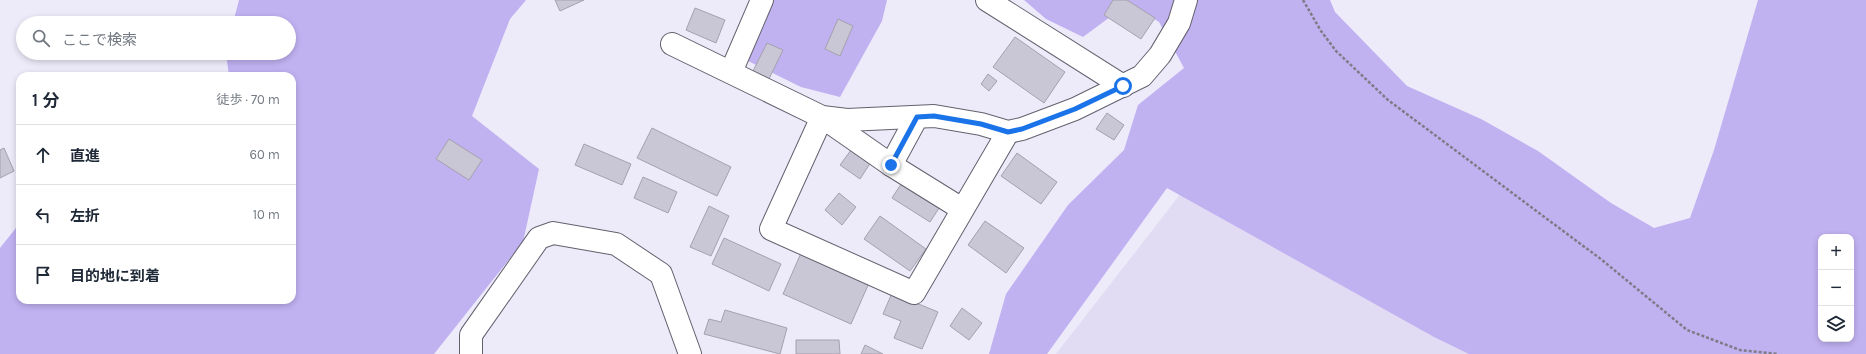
<!DOCTYPE html>
<html lang="ja">
<meta charset="utf-8">
<style>
body{margin:0;font-family:Karla,"Noto Sans JP",sans-serif;background:#f6f6f7;color:#1f2937}
.controls{position:absolute;right:12px;bottom:12px;display:grid;overflow:hidden;border-radius:8px;box-shadow:0 2px 6px #0003}
.controls button{width:36px;height:36px;display:grid;place-items:center;padding:0;border:0;border-bottom:1px solid #e0e1e3;background:#fff;color:#1f2937;font:20px sans-serif}
.stop{position:absolute;width:12px;height:12px;margin:-9px;border:3px solid #1a73e8;border-radius:50%;background:#fff}
.stop.end{background:#1a73e8;border-color:#fff;box-shadow:0 1px 4px #0008}
.list{margin:0;padding:0;list-style:none}
h2{display:flex;justify-content:space-between;align-items:center;height:52px;margin:0;padding:0 16px;font-size:17px}
h2 small{font-size:13px;font-weight:400;color:#747a83}
.list li{display:grid;grid-template-columns:26px 1fr auto;gap:12px;align-items:center;box-sizing:border-box;height:60px;padding:0 16px;border-top:1px solid #e0e1e3}
.list b{display:block;font-size:15px;white-space:nowrap}
.list em{font-size:13px;font-style:normal;color:#747a83}
.icon{flex:none;width:22px;height:22px;fill:none;stroke:currentColor;stroke-width:2;stroke-linecap:round;stroke-linejoin:round}
.map{position:relative;flex:none;width:1866px;height:354px;overflow:hidden}
.search{position:absolute;background:#fff;box-shadow:0 2px 6px #0003;left:16px;top:16px;width:280px;height:44px;display:flex;align-items:center;gap:10px;box-sizing:border-box;padding:0 14px;border-radius:22px;color:#747a83;font-size:15px}
.panel{position:absolute;background:#fff;box-shadow:0 2px 6px #0003;left:16px;top:72px;width:280px;height:232px;border-radius:12px}
.map>svg:first-child{display:block}
</style>
<div class="map">
<svg width="1866" height="354" viewBox="0 0 1866 354">
<rect width="100%" height="100%" fill="#edeafa"/>
<polygon fill="#e1dcf3" points="1196,174 1572,354 1056,354"/>
<g fill="#c0b1f1" fill-rule="evenodd">
<polygon points="239,0 526,0 510,19 472,116 539,169 523,242 434,354 0,354 0,248 20,223 20,300 292,300 292,76 229,76 226,53 289,53 289,23 233,23"/>
<polygon points="772,0 887,0 882,21 840,97 801,87 748,61"/>
<path d="M1024,0H1330L1335,12L1407,86L1481,119L1538,151L1611,203L1654,228L1690,218L1714,150L1758,0H1866V354H1469L1434,337L1167,188L1047,354H989L1006,294L1068,205L1124,150L1138,105L1184,68L1159,22L1129,3L1083,37L1046,19ZM1821,237H1851V339H1821Z"/>
</g>
<g fill="#c9c6d5" stroke="#a4a1af">
<polygon points="555,0 584,0 560,11"/>
<polygon points="1113,0 1127,0 1155,18 1141,39 1104,15"/>
<polygon points="695,8 725,20 716,43 686,30"/>
<polygon points="838,19 853,26 840,56 825,49"/>
<polygon points="1015,37 1065,72 1044,103 993,67"/>
<polygon points="767,43 783,50 767,83 751,75"/>
<polygon points="988,74 997,81 989,91 981,84"/>
<polygon points="1107,113 1124,125 1114,140 1096,129"/>
<polygon points="652,128 731,167 717,196 637,158"/>
<polygon points="449,139 482,160 469,180 436,159"/>
<polygon points="584,144 631,164 622,185 575,165"/>
<polygon points="854,146 873,159 860,179 840,165"/>
<polygon points="4,148 14,171 0,178 0,150"/>
<polygon points="1017,153 1057,182 1041,204 1001,176"/>
<polygon points="643,177 677,192 668,213 634,198"/>
<polygon points="905,178 943,202 930,222 892,198"/>
<polygon points="839,193 856,207 842,225 825,210"/>
<polygon points="709,206 729,216 711,256 690,247"/>
<polygon points="880,216 926,249 910,271 864,239"/>
<polygon points="985,221 1024,248 1006,273 968,245"/>
<polygon points="724,238 781,264 769,291 712,264"/>
<polygon points="801,253 869,283 851,324 783,294"/>
<polygon points="892,293 938,312 922,349 894,338 901,321 883,314"/>
<polygon points="962,308 982,323 969,340 950,326"/>
<polygon points="725,310 787,328 780,354 704,334 709,319 721,322"/>
<polygon points="796,340 839,340 840,354 796,354"/>
<polygon points="865,345 883,354 861,354"/>
</g>
<g fill="none" stroke-linecap="round" stroke-linejoin="round">
<g stroke="#63616e" stroke-width="24">
<g id="minor">
<polyline points="987,0 1123,86"/>
<polyline points="672,44 822,117 847,120 934,116 981,124 1008,132 1022,129 1075,109 1142,76 1160,55 1179,23 1186,0"/>
<polyline points="731,72 762,0"/>
<polyline points="891,165 917,117"/>
<polyline points="962,209 891,165 822,117 771,229 914,293 1008,132"/>
<polyline points="471,354 471,335 539,238 553,233 616,244 661,274 690,354"/>
</g>
</g>
<polyline stroke="#7e7c87" stroke-width="2.5" stroke-dasharray="3 2" stroke-linecap="butt" points="1303,0 1321,31 1336,51 1388,100 1602,260 1687,330 1740,350 1778,354"/>
<use href="#minor" stroke="#fff" stroke-width="22"/>
</g>
<g fill="none" stroke-linecap="round" stroke-linejoin="round">
<polyline stroke="#1a73e8" stroke-width="5" points="891,165 917,117 934,116 981,124 1008,132 1022,129 1075,109 1123,86"/>
</g>
</svg>
<div class="controls">
<button>+</button>
<button>−</button>
<button><svg class="icon" aria-label="layers" viewBox="0 0 24 24"><path d="M12 4l9 5-9 5-9-5zM3 14l9 5 9-5"/></svg></button>
</div>
<div class="stop" style="left:1123px;top:86px"></div>
<div class="stop end" style="left:891px;top:165px"></div>
<div class="search"><svg class="icon" aria-label="search" viewBox="0 0 24 24"><circle cx="10" cy="10" r="6"/><path d="M15 15l6 6"/></svg>ここで検索</div>
<section class="panel">
<h2>1 分<small>徒歩 · 70 m</small></h2>
<ul class="list">
<li><svg class="icon" aria-label="ahead" viewBox="0 0 24 24"><path d="M12 20V5M6 11l6-6 6 6"/></svg><div><b>直進</b></div><em>60 m</em></li>
<li><svg class="icon" aria-label="left" viewBox="0 0 24 24"><path d="M17 20v-9H6M10 6l-5 5 5 5"/></svg><div><b>左折</b></div><em>10 m</em></li>
<li><svg class="icon" aria-label="arrive" viewBox="0 0 24 24"><path d="M6 21V4h12l-3 4 3 4H6"/></svg><div><b>目的地に到着</b></div></li>
</ul>
</section>
</div>
